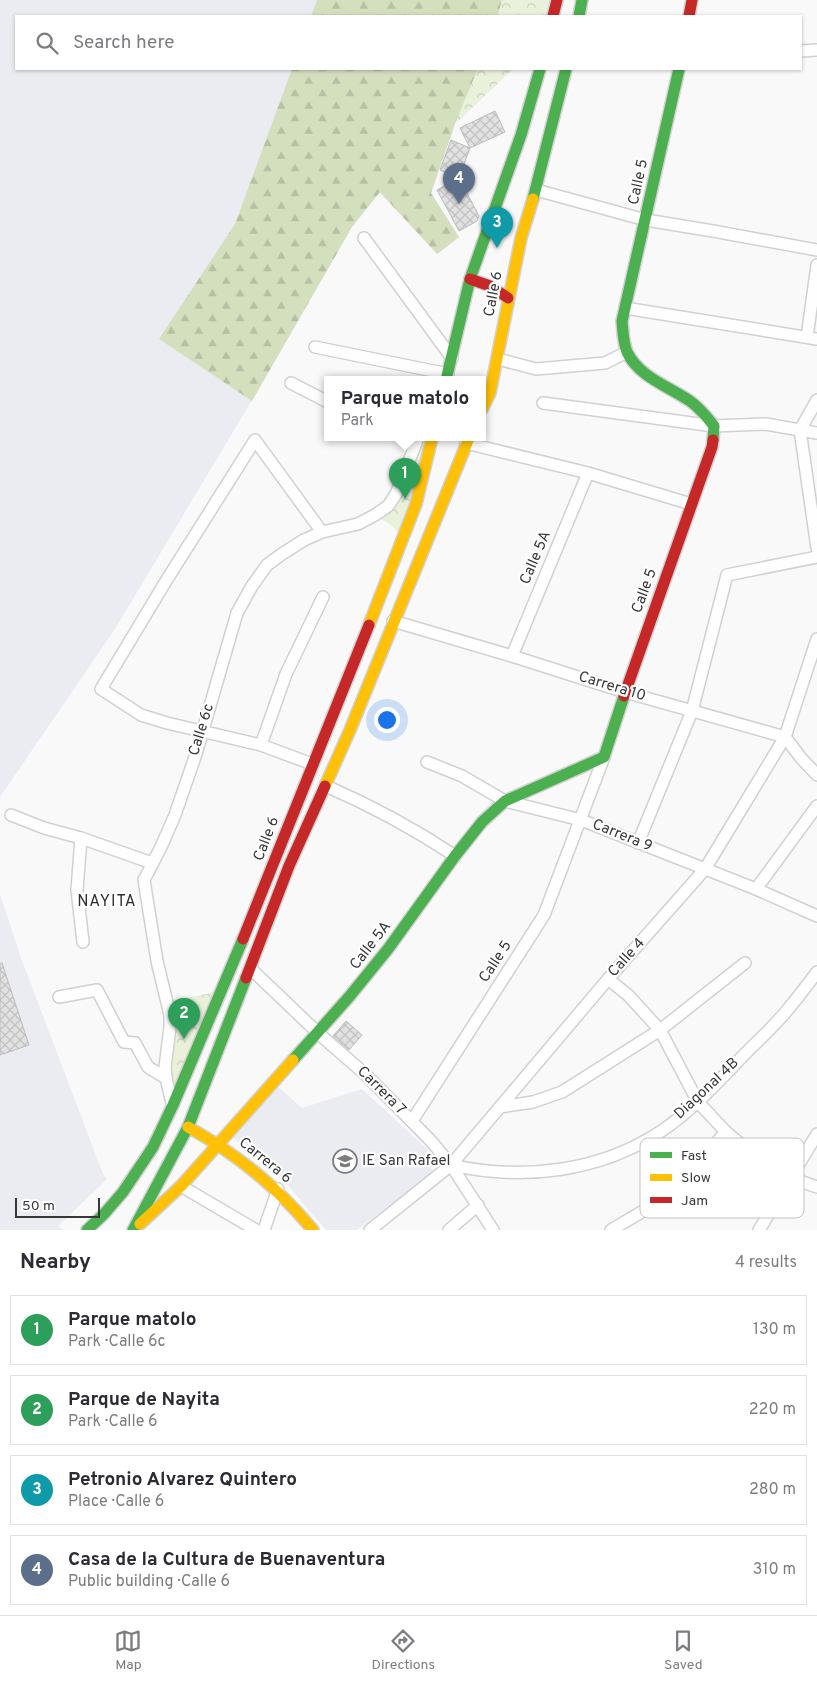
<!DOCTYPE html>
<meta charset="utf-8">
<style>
body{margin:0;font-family:Overpass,sans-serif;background:#f2f2f3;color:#2b2b33}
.scale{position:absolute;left:15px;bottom:12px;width:85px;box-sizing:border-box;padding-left:5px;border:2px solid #383839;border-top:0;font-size:14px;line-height:18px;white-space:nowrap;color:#383839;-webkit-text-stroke:4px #fff;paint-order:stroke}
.you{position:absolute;left:386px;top:719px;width:18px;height:18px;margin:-12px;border:4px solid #fff;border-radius:50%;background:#1a73e8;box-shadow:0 0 0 8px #1a73e833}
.badge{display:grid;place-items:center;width:32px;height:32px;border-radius:50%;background:#7c7c7d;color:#fff;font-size:16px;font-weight:700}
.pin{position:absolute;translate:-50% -41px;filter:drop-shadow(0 1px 2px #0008)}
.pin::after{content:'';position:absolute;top:26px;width:18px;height:15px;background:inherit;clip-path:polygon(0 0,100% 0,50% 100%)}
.popup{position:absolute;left:324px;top:376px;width:162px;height:65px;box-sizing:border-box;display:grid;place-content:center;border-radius:0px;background:#fff;filter:drop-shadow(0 1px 4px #0005);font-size:16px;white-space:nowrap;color:#7c7c81}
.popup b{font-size:19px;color:#2b2b33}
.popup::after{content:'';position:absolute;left:50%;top:100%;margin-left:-10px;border:10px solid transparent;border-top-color:#fff}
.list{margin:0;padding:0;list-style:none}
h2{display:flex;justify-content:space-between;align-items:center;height:65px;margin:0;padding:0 20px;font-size:21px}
h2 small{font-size:16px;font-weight:400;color:#7c7c81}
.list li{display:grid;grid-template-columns:32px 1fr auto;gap:15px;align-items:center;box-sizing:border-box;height:70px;margin:0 10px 10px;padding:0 10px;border:1px solid #e1e1e2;border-radius:0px}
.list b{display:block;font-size:19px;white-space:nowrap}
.list p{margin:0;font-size:16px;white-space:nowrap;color:#7c7c81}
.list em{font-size:16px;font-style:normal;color:#7c7c81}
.icon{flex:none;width:28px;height:28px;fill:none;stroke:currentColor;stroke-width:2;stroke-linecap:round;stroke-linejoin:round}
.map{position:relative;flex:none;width:817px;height:1230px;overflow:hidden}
.search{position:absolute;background:#fff;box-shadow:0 1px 4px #0004;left:15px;right:15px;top:15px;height:55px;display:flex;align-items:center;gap:12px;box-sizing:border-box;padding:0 18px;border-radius:0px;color:#7c7c81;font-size:19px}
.sheet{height:385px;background:#fff}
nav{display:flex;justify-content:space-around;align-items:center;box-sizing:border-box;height:70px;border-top:1px solid #e1e1e2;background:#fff;font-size:14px;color:#7c7c81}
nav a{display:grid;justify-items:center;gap:2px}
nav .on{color:#7c7c7d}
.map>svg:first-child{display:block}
</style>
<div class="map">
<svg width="817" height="1230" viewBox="0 0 817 1230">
<defs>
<pattern id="forest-firs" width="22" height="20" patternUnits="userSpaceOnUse" patternTransform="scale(1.25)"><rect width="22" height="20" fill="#d4dfbe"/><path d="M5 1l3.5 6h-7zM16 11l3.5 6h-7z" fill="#b7c0a4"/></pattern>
<pattern id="park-crowns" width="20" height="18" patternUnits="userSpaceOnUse" patternTransform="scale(1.25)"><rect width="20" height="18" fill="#e9f1db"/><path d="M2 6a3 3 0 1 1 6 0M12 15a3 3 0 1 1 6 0" fill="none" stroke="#c9cfbd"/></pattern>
<pattern id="building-cross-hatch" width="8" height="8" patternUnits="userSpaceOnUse" patternTransform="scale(1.25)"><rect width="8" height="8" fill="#e1e1e1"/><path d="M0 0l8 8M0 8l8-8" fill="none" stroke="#c2c2c2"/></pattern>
</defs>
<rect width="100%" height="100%" fill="#f9f9fa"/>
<g fill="#eaecf1">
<polygon points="0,0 557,0 553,16 16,16 16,69 513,69 455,124 431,193 459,237 437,254 379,192 352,227 254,397 115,629 0,797"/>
<polygon points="0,894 21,958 103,1174 107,1179 58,1226 63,1230 0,1230"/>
<polygon points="276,1085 302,1108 362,1089 427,1149 433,1172 357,1230 326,1230 285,1182 232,1137"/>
</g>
<g fill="url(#forest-firs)">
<polygon points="317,0 502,0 498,16 311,16"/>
<polygon points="292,69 478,69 455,124 431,193 459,237 437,254 380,192 352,227 252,401 159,339 235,224"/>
</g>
<g fill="url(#park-crowns)">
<polygon points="502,0 557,0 553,16 498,16"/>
<polygon points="478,69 513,69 455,124"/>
<polygon points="432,438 398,536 395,528 375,515 388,506 409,458"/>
<polygon points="221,989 173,1105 167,1001 207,994"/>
</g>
<g fill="url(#building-cross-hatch)" stroke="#bcbcbc">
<polygon points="495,111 505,132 470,148 460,128"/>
<polygon points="451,140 470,148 459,178 440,170"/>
<polygon points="459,178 479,216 477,221 459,231 437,190"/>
<polygon points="2,963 29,1045 0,1055 0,964"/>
<polygon points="346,1021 362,1035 349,1050 333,1036"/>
</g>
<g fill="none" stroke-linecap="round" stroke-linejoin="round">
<g stroke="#d1d1d2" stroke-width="14">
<g id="street">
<polyline points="801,51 817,50"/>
<polyline points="536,190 646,220 713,231 817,250"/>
<polyline points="364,238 452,358"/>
<polyline points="625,308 817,339"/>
<polyline points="807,337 817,265"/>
<polyline points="315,347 448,374"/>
<polyline points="498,359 536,369 605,363 627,352"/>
<polyline points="291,383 328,402"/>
<polyline points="817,400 800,430 817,548"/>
<polyline points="543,403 714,426 766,424 817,433"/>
<polyline points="466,443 588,473 691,504"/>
<polyline points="393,621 512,656 625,692 785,737 801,758 817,775"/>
<polyline points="512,656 588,473"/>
<polyline points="261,745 286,674 323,597"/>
<polyline points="427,762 462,776 505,801 581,820 756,889 817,916"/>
<polyline points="312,764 261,745 167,723 141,715 101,689 166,581 255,440 322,532"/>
<path d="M326,786C372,806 413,828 455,856"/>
<polyline points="11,815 44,828 81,838 152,863"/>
<polyline points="81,838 77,890 83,942"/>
<polyline points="638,843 692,711 727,575 817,557"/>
<polyline points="756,889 817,806"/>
<polyline points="250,968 318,1033 365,1074 431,1141 451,1165 493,1230"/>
<polyline points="608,979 628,995 660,1030 698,1102 726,1132 744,1147 791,1178 817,1187"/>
<polyline points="59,997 97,990 124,1042 135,1043 148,1067 166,1078"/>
<polyline points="172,1103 166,1078 165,1067 170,1027 170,1015 157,961 144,880 161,847 175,815 196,754 237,613 252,586 267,565 282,554 304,540 322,532 358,524 375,515 388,506 396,494 418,438"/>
<polyline points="500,1107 533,1102 562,1092 660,1030 745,963"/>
<polyline points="412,1121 544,915 604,757"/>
<path d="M451,1165C523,1181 601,1172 663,1130C692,1110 715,1085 739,1060C755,1043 774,1027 789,1008C799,996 808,984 817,972"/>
<polyline points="181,1186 256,1230"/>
<polyline points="264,1230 278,1189"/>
<polyline points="370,1230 451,1165 608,979 705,869 785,737 817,639"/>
<polyline points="449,1230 478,1205"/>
<polyline points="611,1230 645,1210 680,1183 726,1132"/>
<polyline points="759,1230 817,1134"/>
</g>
</g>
<g stroke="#d1d1d2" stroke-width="14">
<g id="fast">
<polyline points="579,16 582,0"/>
<path d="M679,69L622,321C623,331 623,342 627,352C639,377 668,386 690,401C700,408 707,417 714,426L713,440"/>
<polyline points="533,199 566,69"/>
<polyline points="446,380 470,279 521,135 540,69"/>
<polyline points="293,1060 349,997 388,949 455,856 482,822 505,801 604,757 624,696"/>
<polyline points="87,1230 104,1214 123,1192 153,1147 173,1105 243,939"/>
<polyline points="133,1230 188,1127 246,978"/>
</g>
</g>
<g stroke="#d1d1d2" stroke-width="14">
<g id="slow">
<polyline points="482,409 490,393 521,238 533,199"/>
<polyline points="369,625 416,504 432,438"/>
<polyline points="325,786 350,730 469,438"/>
<path d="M188,1127C238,1155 276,1186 313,1230"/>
<polyline points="140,1224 181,1186 293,1060"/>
</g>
</g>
<g stroke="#d1d1d2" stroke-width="14">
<g id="jam">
<polyline points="553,16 557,0"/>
<polyline points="689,16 692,0"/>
<polyline points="470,279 490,286 508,298"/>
<polyline points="624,696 712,447 713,440"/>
<polyline points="243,939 369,625"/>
<polyline points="246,978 289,866 325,786"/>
</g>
</g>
<use href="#street" stroke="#fefefe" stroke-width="11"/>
<use href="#fast" stroke="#4caf50" stroke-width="11"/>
<use href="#slow" stroke="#ffc107" stroke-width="11"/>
<use href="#jam" stroke="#c62828" stroke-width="11"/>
</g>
<defs>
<g id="university-ring" transform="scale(1.25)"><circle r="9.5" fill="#fff" stroke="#7c7c7d" stroke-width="1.5"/><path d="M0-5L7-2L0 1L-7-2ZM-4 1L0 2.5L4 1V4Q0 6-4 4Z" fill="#7c7c7d"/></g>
</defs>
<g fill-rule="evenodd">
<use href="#university-ring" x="345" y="1161"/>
</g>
<g text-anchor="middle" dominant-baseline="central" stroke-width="4.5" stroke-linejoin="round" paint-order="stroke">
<g font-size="15" fill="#383839" stroke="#fff">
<text transform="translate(639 182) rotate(-78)">Calle 5</text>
<text transform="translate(494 294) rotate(-79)">Calle 6</text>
<text transform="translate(536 558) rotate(-67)">Calle 5A</text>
<text transform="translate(645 591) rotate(-70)">Calle 5</text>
<text transform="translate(612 687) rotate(17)">Carrera 10</text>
<text transform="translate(202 730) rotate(-73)">Calle 6c</text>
<text transform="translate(622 836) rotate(22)">Carrera 9</text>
<text transform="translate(267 839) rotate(-69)">Calle 6</text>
<text transform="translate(371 946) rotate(-52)">Calle 5A</text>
<text transform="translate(627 958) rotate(-48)">Calle 4</text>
<text transform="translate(496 962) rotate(-57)">Calle 5</text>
<text transform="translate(707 1089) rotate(-43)">Diagonal 4B</text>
<text transform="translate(381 1091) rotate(45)">Carrera 7</text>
<text transform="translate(265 1161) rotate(39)">Carrera 6</text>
</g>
<g font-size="15" fill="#383839" stroke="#fff" text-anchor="start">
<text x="362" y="1161">IE San Rafael</text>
</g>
<g font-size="16" letter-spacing="1" fill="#2c2d2e" stroke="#fff">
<text x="107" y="902">NAYITA</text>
</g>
</g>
<rect x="640" y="1138" width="164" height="80" rx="8" fill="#fff" stroke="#c3c3c4" stroke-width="1"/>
<rect x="650" y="1152" width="22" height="6" fill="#4caf50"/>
<rect x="650" y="1174" width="22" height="7" fill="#ffc107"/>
<rect x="650" y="1197" width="22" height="6" fill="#c62828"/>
<g font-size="14" fill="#383839">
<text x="681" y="1160">Fast</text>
<text x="681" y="1182">Slow</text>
<text x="681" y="1205">Jam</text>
</g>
</svg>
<div class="scale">50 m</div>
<div class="you"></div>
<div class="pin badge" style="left:405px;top:499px;background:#2e9e5b">1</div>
<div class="popup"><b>Parque matolo</b>Park</div>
<div class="pin badge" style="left:184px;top:1039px;background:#2e9e5b">2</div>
<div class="pin badge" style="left:497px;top:248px;background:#0f9aa8">3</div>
<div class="pin badge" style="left:459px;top:204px;background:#5c6f8a">4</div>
<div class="search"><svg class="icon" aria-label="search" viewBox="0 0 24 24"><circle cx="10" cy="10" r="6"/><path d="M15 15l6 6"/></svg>Search here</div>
</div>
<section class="sheet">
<h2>Nearby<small>4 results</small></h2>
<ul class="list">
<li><span class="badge" style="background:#2e9e5b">1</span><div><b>Parque matolo</b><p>Park · Calle 6c</p></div><em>130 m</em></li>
<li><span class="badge" style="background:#2e9e5b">2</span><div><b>Parque de Nayita</b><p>Park · Calle 6</p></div><em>220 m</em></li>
<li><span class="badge" style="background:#0f9aa8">3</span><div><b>Petronio Alvarez Quintero</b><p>Place · Calle 6</p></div><em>280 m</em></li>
<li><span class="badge" style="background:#5c6f8a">4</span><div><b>Casa de la Cultura de Buenaventura</b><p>Public building · Calle 6</p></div><em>310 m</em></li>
</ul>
</section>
<nav>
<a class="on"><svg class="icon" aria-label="map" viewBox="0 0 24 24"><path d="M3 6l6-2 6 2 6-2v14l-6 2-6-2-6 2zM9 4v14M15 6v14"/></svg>Map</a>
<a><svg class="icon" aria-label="directions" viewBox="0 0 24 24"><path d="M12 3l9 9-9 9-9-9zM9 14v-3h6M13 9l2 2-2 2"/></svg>Directions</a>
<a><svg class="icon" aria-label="saved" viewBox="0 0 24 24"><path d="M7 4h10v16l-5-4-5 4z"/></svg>Saved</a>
</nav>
